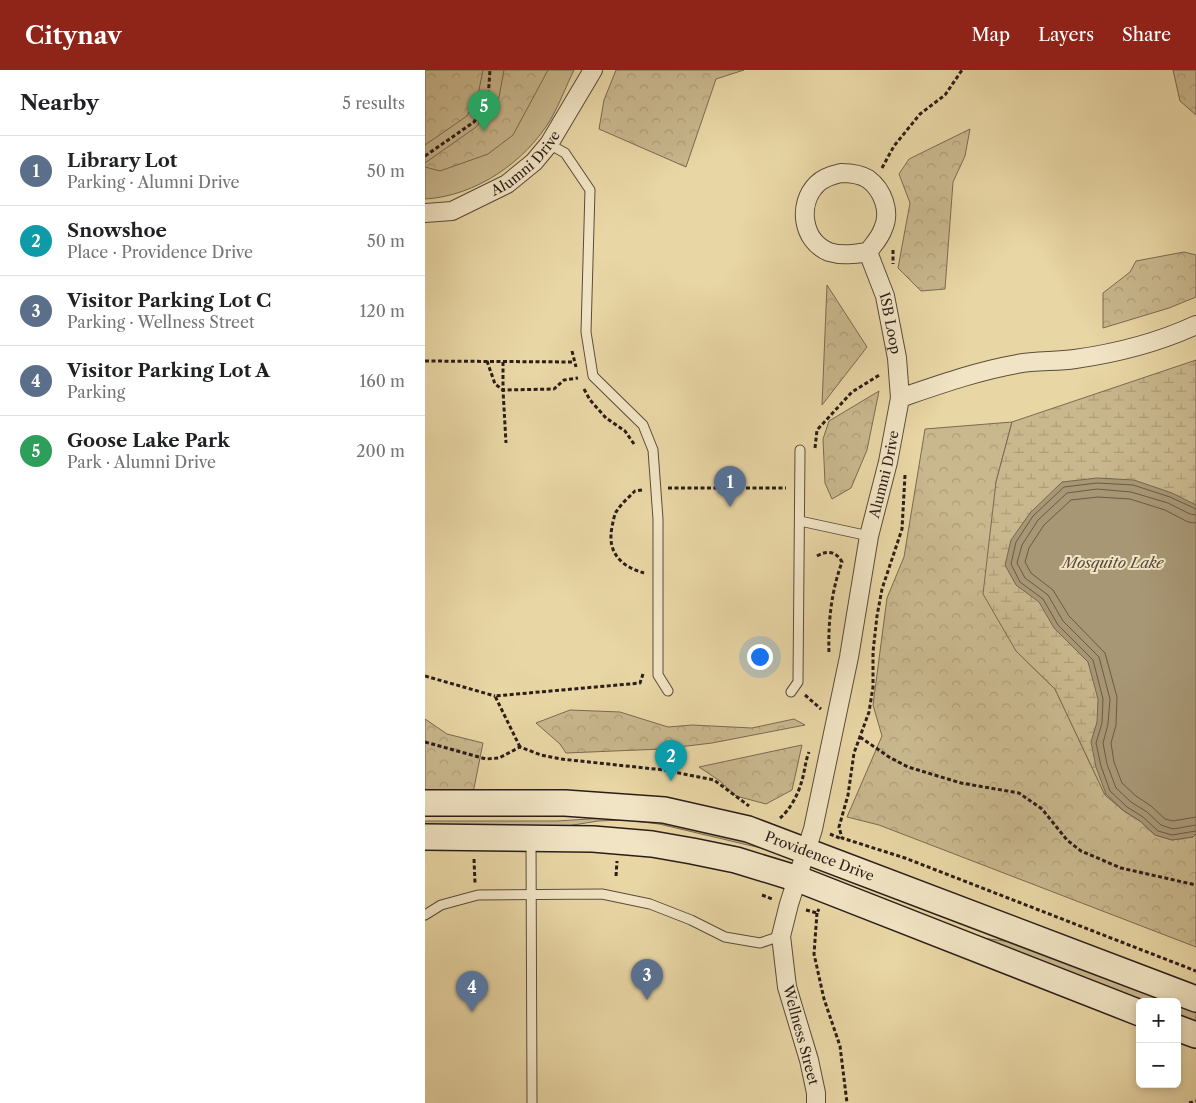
<!DOCTYPE html>
<meta charset="utf-8">
<style>
body{margin:0;font-family:"Libre Caslon Text",serif;background:#f6f6f6;color:#202124}
.controls{position:absolute;right:15px;bottom:15px;display:grid;overflow:hidden;border-radius:8px;box-shadow:0 2px 8px #0003}
.controls button{width:45px;height:45px;display:grid;place-items:center;padding:0;border:0;border-bottom:1px solid #e0e0e0;background:#fff;color:#202124;font:25px sans-serif}
.you{position:absolute;left:334px;top:586px;width:18px;height:18px;margin:-12px;border:4px solid #fff;border-radius:50%;background:#1a73e8;box-shadow:0 0 0 8px #1a73e833}
.badge{display:grid;place-items:center;width:32px;height:32px;border-radius:50%;background:#8f2418;color:#fff;font-size:16px;font-weight:700}
.pin{position:absolute;translate:-50% -41px;filter:drop-shadow(0 1px 2px #0008)}
.pin::after{content:'';position:absolute;top:26px;width:18px;height:15px;background:inherit;clip-path:polygon(0 0,100% 0,50% 100%)}
.list{margin:0;padding:0;list-style:none}
h2{display:flex;justify-content:space-between;align-items:center;height:65px;margin:0;padding:0 20px;font-size:21px}
h2 small{font-size:16px;font-weight:400;color:#757577}
.list li{display:grid;grid-template-columns:32px 1fr auto;gap:15px;align-items:center;box-sizing:border-box;height:70px;padding:0 20px;border-top:1px solid #e0e0e0}
.list b{display:block;font-size:19px;white-space:nowrap}
.list p{margin:0;font-size:16px;white-space:nowrap;color:#757577}
.list em{font-size:16px;font-style:normal;color:#757577}
.map{position:relative;flex:none;width:771px;height:1033px;overflow:hidden}
header{display:flex;align-items:center;gap:30px;box-sizing:border-box;height:70px;padding:0 25px;background:#8f2418;color:#fff}
header strong{font-size:24px}
nav{display:flex;gap:28px;margin-inline-start:auto;font-size:18px}
main{display:flex}
aside{flex:1;background:#fff}
.map>svg:first-child{display:block}
</style>
<header>
<strong>Citynav</strong>
<nav><a>Map</a><a>Layers</a><a>Share</a></nav>
</header>
<main>
<aside>
<h2>Nearby<small>5 results</small></h2>
<ul class="list">
<li><span class="badge" style="background:#5c6f8a">1</span><div><b>Library Lot</b><p>Parking · Alumni Drive</p></div><em>50 m</em></li>
<li><span class="badge" style="background:#0f9aa8">2</span><div><b>Snowshoe</b><p>Place · Providence Drive</p></div><em>50 m</em></li>
<li><span class="badge" style="background:#5c6f8a">3</span><div><b>Visitor Parking Lot C</b><p>Parking · Wellness Street</p></div><em>120 m</em></li>
<li><span class="badge" style="background:#5c6f8a">4</span><div><b>Visitor Parking Lot A</b><p>Parking</p></div><em>160 m</em></li>
<li><span class="badge" style="background:#2e9e5b">5</span><div><b>Goose Lake Park</b><p>Park · Alumni Drive</p></div><em>200 m</em></li>
</ul>
</aside>
<div class="map">
<svg width="771" height="1033" viewBox="0 0 771 1033">
<defs>
<pattern id="forest-crowns" width="20" height="18" patternUnits="userSpaceOnUse" patternTransform="scale(1.25)"><rect width="20" height="18" fill="#c9b78d"/><path d="M2 6a3 3 0 1 1 6 0M12 15a3 3 0 1 1 6 0" fill="none" stroke="#ad9d79"/></pattern>
<pattern id="wetland-marsh" width="20" height="14" patternUnits="userSpaceOnUse" patternTransform="scale(1.25)"><rect width="20" height="14" fill="#c9b78d"/><path d="M1 5h8M5 5V1M11 12h8M15 12V8" fill="none" stroke="#ad9d79"/></pattern>
</defs>
<rect width="100%" height="100%" fill="#e9d6a5"/>
<filter id="stains"><feTurbulence type="fractalNoise" baseFrequency=".004" numOctaves="4"/><feColorMatrix values="0 0 0 0 .2 0 0 0 0 .09 0 0 0 0 .02 0 0 0 .5 -.17"/></filter>
<radialGradient id="worn" r=".72"><stop offset=".6" stop-color="#630" stop-opacity="0"/><stop offset="1" stop-color="#630" stop-opacity=".3"/></radialGradient>
<g fill="#c9b78d" stroke="#7a6a52">
<path d="M0,0H149C141,16 135,33 126,49C100,92 51,126 0,129Z"/>
<polygon points="196,747 258,755 340,776 340,779 234,754 200,750 173,751 142,756 0,755 0,751 132,751"/>
<polygon points="412,811 558,868 586,872 750,932 715,932"/>
<polygon points="752,933 771,940 771,953 752,946"/>
</g>
<g fill="url(#forest-crowns)" stroke="#7a6a52">
<polygon points="0,0 58,0 53,25 42,46 0,75"/>
<polygon points="79,0 123,0 88,65 63,84 15,101 0,97 0,93 51,57 74,27"/>
<polygon points="191,0 319,0 291,9 261,97 174,59 179,30"/>
<polygon points="748,0 771,0 771,45 755,31"/>
<polygon points="545,59 540,86 528,112 520,219 496,221 473,198 485,133 474,104 484,89"/>
<polygon points="759,182 771,185 771,227 744,238 678,258 678,223 705,202 711,191"/>
<polygon points="402,215 442,277 397,335"/>
<polygon points="454,321 442,380 426,418 407,429 400,413 398,369 404,351"/>
<polygon points="587,352 571,412 591,581 630,619 680,725 699,741 715,751 730,765 768,767 771,764 771,877 454,755 422,747 457,666 448,635 462,528 479,487 500,359"/>
<polygon points="145,640 195,642 243,657 267,655 327,658 369,649 380,655 287,673 237,679 141,683 135,674 111,653"/>
<polygon points="0,649 22,664 58,673 48,723 0,723"/>
<polygon points="377,675 367,720 341,734 311,726 295,711 274,697"/>
</g>
<polygon fill="url(#wetland-marsh)" stroke="#7a6a52" points="771,290 771,764 768,767 747,770 730,765 715,751 699,741 680,725 630,619 591,581 558,524 571,412 587,352"/>
<polygon fill="#a89775" stroke="#766750" points="672,408 709,410 747,423 771,435 771,764 768,767 747,770 730,765 715,751 699,741 681,724 671,697 666,672 672,652 673,629 663,592 629,558 614,532 591,515 580,495 586,470 605,443 637,412"/>
<g fill="none" stroke-linecap="round" stroke-linejoin="round">
<g stroke="#6a5a46" stroke-width="1">
<polyline points="771,439 745,427 708,415 672,413 639,417 608,446 591,472 586,494 595,512 618,529 633,555 668,590 678,629 677,653 671,673 676,696 685,721 702,737 718,747 733,761 747,765 771,761"/>
<polyline points="771,445 765,444 743,433 706,422 672,419 642,423 613,450 597,475 592,493 600,508 623,525 638,551 674,587 685,629 683,654 678,673 682,694 691,718 706,732 722,742 736,755 748,759 771,755"/>
<polyline points="771,453 763,452 740,440 705,429 673,427 646,430 619,455 604,478 600,492 606,503 628,520 644,546 680,583 692,627 691,655 686,673 689,692 697,713 711,726 726,736 740,749 748,751 771,747"/>
</g>
<g stroke="#5a4c3b" stroke-width="11">
<g id="service">
<polyline points="124,74 140,83 165,120 161,262 168,306 218,355 228,380 233,449 233,605 243,621"/>
<polyline points="375,451 444,466"/>
<polyline points="366,622 373,612 375,380"/>
<polyline points="106,770 107,1033"/>
<polyline points="0,845 16,835 53,825 177,824 225,834 266,850 300,867 335,873 356,866"/>
</g>
</g>
<g stroke="#5a4c3b" stroke-width="20">
<g id="minor">
<path d="M416,103C425,103 435,104 443,109C458,120 466,142 458,159C455,168 448,175 443,182C430,184 417,186 404,182C377,171 372,134 392,114C398,108 407,105 416,103Z"/>
<path id="s1" d="M0,143L27,141L82,114L109,92L124,74L168,0"/>
<path id="s2" d="M443,182L460,226L472,288L475,328"/>
<path id="s3" d="M391,1033V1023L384,990L362,917L356,866L364,834L388,759L424,587L444,466L463,392L475,328C513,315 552,301 592,294C611,290 631,292 650,289C692,283 732,273 771,255"/>
</g>
</g>
<g stroke="#2b1e18" stroke-width="28">
<g id="secondary">
<path id="s4" d="M0,733H140L239,740L323,759L771,929"/>
<polyline points="0,767 168,769 227,774 267,781 311,790 373,809 715,943"/>
<polyline points="752,958 771,965"/>
</g>
</g>
<g stroke="#2b1e18" stroke-width="3" stroke-dasharray="4 2.5" stroke-linecap="butt">
<polyline points="0,86 49,52 63,29 65,0"/>
<polyline points="457,98 469,76 495,44 520,25 537,0"/>
<polyline points="468,180 468,194"/>
<polyline points="147,281 151,297"/>
<polyline points="0,291 149,292"/>
<polyline points="62,291 70,314 78,320 129,319 139,310 153,308"/>
<polyline points="78,292 78,320 81,373"/>
<polyline points="159,319 165,330 181,348 200,361 209,374"/>
<polyline points="390,378 392,360 427,322 456,304"/>
<polyline points="480,405 477,459 457,519 452,546 448,582 448,617 444,642 429,683 423,725 414,757 417,768 480,788 771,901"/>
<polyline points="243,418 361,418"/>
<path d="M217,420L210,421C204,427 196,434 191,442C189,446 188,452 187,457C182,482 195,496 219,503"/>
<path d="M392,486C402,480 411,481 417,492C406,522 403,553 404,584"/>
<polyline points="0,606 70,626"/>
<polyline points="380,625 396,639"/>
<polyline points="435,667 464,687 483,697 536,713 594,723 617,739 642,770 656,781 696,798 771,815"/>
<polyline points="0,672 61,689 74,688 95,677 116,685 136,689 239,700 289,710 324,736"/>
<polyline points="95,677 70,626 215,613 218,604"/>
<path d="M355,748C365,740 374,723 377,710C380,701 380,692 384,682"/>
<polyline points="405,764 417,769"/>
<polyline points="49,789 50,813"/>
<polyline points="191,806 192,791"/>
<polyline points="337,825 347,829"/>
<polyline points="381,840 392,843 394,839"/>
<polyline points="392,843 389,884 399,929 415,976 422,1033"/>
<polyline points="764,1033 771,1031"/>
</g>
<use href="#service" stroke="#f1e4c4" stroke-width="9"/>
<use href="#minor" stroke="#f1e4c4" stroke-width="18"/>
<use href="#secondary" stroke="#f1e4c4" stroke-width="25"/>
</g>
<g text-anchor="middle" dominant-baseline="central" stroke-width="4" stroke-linejoin="round" paint-order="stroke">
<g font-size="14" fill="#2b1e18" stroke="#f1e4c4">
<text stroke="none"><textPath href="#s1" startOffset="116">Alumni Drive</textPath></text>
<text stroke="none"><textPath href="#s2" startOffset="75">ISB Loop</textPath></text>
<text stroke="none"><textPath href="#s3" startOffset="645">Alumni Drive</textPath></text>
<text stroke="none"><textPath href="#s4" startOffset="402">Providence Drive</textPath></text>
<text transform="translate(376 965) rotate(75)">Wellness Street</text>
</g>
<g font-size="15" font-style="italic" fill="#574839" stroke="#f1e4c4">
<text x="688" y="492">Mosquito Lake</text>
</g>
</g>
<rect width="100%" height="100%" filter="url(#stains)"/>
<rect width="100%" height="100%" fill="url(#worn)"/>
</svg>
<div class="controls">
<button>+</button>
<button>−</button>
</div>
<div class="you"></div>
<div class="pin badge" style="left:305px;top:437px;background:#5c6f8a">1</div>
<div class="pin badge" style="left:246px;top:711px;background:#0f9aa8">2</div>
<div class="pin badge" style="left:222px;top:930px;background:#5c6f8a">3</div>
<div class="pin badge" style="left:47px;top:942px;background:#5c6f8a">4</div>
<div class="pin badge" style="left:59px;top:61px;background:#2e9e5b">5</div>
</div>
</main>
